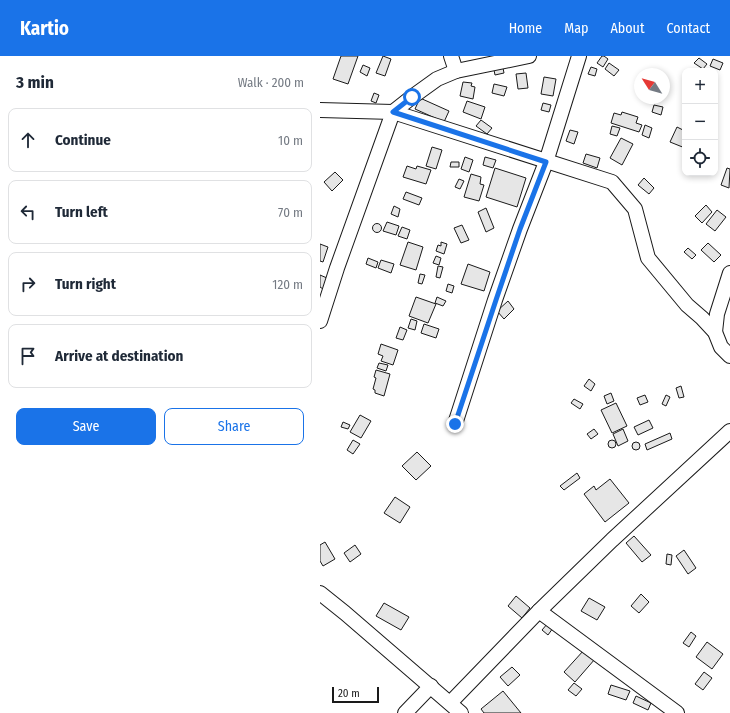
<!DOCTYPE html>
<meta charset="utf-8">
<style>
body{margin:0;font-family:"Fira Sans Condensed",sans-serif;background:#f2f2f3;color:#1f2937}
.controls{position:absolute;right:12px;top:12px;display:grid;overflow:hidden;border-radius:8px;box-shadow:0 2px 6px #0003}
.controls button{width:36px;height:36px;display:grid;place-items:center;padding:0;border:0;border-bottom:1px solid #e0e1e3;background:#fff;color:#1f2937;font:20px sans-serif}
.compass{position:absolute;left:314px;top:12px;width:36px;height:36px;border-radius:50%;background:#fff;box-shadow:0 2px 6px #0003;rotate:307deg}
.scale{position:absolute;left:12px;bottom:10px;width:47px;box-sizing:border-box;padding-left:4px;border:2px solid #1a1a1a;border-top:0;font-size:11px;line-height:14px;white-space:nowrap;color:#1a1a1a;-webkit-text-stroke:3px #fff;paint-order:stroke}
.stop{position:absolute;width:12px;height:12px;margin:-9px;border:3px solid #1a73e8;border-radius:50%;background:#fff}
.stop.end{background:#1a73e8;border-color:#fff;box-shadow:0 1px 4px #0008}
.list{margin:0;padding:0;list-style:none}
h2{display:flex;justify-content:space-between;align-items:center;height:52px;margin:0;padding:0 16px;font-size:17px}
h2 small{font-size:13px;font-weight:400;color:#747a83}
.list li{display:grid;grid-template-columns:26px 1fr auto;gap:12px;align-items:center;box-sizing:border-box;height:64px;margin:0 8px 8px;padding:0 8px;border:1px solid #e0e1e3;border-radius:8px}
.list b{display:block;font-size:15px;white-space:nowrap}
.list em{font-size:13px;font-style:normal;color:#747a83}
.actions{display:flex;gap:8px;padding:12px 16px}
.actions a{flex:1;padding:9px 0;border:1px solid #1a73e8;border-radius:8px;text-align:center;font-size:14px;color:#1a73e8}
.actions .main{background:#1a73e8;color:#fff}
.icon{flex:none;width:22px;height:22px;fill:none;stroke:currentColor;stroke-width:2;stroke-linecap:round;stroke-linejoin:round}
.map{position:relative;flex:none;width:410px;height:657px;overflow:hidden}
header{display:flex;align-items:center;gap:24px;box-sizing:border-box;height:56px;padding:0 20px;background:#1a73e8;color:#fff}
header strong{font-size:19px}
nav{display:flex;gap:22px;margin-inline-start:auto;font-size:14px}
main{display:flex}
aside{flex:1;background:#fff}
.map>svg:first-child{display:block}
</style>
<header>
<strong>Kartio</strong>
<nav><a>Home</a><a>Map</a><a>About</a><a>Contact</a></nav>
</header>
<main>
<aside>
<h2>3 min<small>Walk · 200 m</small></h2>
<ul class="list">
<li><svg class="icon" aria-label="ahead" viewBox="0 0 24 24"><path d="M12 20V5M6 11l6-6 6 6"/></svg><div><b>Continue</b></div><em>10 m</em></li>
<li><svg class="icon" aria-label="left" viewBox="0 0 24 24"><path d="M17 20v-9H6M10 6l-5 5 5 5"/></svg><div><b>Turn left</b></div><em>70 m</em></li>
<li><svg class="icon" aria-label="right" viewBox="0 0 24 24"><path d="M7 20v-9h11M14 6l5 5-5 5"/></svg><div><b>Turn right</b></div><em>120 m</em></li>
<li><svg class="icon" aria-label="arrive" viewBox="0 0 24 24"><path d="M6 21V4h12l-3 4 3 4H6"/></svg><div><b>Arrive at destination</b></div></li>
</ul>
<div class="actions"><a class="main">Save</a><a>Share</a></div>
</aside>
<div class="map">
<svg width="410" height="657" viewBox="0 0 410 657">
<rect width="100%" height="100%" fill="#fff"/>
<g fill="#e6e6e6" stroke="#1a1a1a">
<polygon points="21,0 38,0 28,28 13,23"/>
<polygon points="63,0 71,3 65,20 56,17"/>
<polygon points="282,0 284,0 288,3 283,11 277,7"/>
<polygon points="379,2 387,8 383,13 374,7"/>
<polygon points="393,3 403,7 400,14 390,10"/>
<polygon points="289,7 299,14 294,20 285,13"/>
<polygon points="43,9 50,12 47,20 40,16"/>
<polygon points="271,11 277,13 275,20 268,18"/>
<polygon points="183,12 184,17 175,19 174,14"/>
<polygon points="206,17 208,32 198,33 196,18"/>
<polygon points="224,21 236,23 233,40 221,38"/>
<polygon points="143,26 152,27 151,30 155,31 153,43 140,40"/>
<polygon points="174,28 187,31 184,40 172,37"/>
<polygon points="54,37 59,39 56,47 51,45"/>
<polygon points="100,42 129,55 124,66 95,53"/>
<polygon points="147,45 165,51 161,63 143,56"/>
<polygon points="223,47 231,49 229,56 221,54"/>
<polygon points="334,49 343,51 341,59 332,56"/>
<polygon points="302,56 318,61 316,67 322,69 319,76 291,67 294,57 301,59"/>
<polygon points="161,64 172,72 167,78 156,70"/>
<polygon points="325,69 332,72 329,82 322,79"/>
<polygon points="292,70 300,72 297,80 290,78"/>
<polygon points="357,71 365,75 365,92 350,86"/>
<polygon points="250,74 258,76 254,88 246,85"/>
<polygon points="301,82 313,88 302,109 290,102"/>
<polygon points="112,91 122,94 116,113 106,110"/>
<polygon points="266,98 280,102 277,112 263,107"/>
<polygon points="145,101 153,104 149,116 141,113"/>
<polygon points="165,101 176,104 173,112 163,109"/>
<polygon points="131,106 139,106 139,111 130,111"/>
<polygon points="87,110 96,113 97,110 111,114 106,128 83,121"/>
<polygon points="175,112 206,122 197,151 166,141"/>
<polygon points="407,112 410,113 409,132 401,129"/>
<polygon points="15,116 23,124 12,135 4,126"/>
<polygon points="151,118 161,121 160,128 164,129 159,145 144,141"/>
<polygon points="324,122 334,132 329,138 318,129"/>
<polygon points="139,123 144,125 140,133 135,131"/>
<polygon points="86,136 102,142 99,149 83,143"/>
<polygon points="386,149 392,156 382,167 375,160"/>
<polygon points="74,150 80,153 78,161 71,158"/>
<polygon points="166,152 174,172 166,176 158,156"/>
<polygon points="397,154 406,161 395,175 386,168"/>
<polygon points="67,166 79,170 76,179 63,175"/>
<circle cx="57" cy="172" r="4.5"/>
<polygon points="142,169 149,184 141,187 134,172"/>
<polygon points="82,171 90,174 87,183 78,180"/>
<polygon points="88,186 103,191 96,214 80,209"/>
<polygon points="121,186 127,188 124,198 116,195 118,189 121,190"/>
<polygon points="388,187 401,199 394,206 381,194"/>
<polygon points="0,188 8,191 3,206 0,205"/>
<polygon points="368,192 376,199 372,203 364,196"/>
<polygon points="116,200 121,202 119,209 113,207"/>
<polygon points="48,202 58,206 56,212 46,208"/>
<polygon points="61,204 74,208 71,217 58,212"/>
<polygon points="148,208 170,216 164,235 141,228"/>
<polygon points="118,210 123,211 120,222 116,221"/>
<polygon points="100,218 105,219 102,228 98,227"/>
<polygon points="0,219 7,222 3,233 0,231"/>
<polygon points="128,228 134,230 132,237 126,235"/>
<polygon points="96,241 116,248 108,267 89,260"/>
<polygon points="117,241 126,245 123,250 115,247"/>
<polygon points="188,245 194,253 184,263 177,255"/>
<polygon points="91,263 97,265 95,274 88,272"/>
<polygon points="104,268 119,273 116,282 101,277"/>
<polygon points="80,271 87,274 83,284 76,282"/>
<polygon points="61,288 78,294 73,309 61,305 63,300 58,298"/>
<polygon points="59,307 68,309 66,315 57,312"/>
<polygon points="56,314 70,318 64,340 55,337 55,334 53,333 56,322 54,321"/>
<polygon points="269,323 275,328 271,335 264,330"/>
<polygon points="361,330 364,341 359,342 356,332"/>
<polygon points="291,337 294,345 287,348 284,340"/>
<polygon points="325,339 328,346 320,349 317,342"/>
<polygon points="346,339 350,341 346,350 342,348"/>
<polygon points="254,343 263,348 260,353 251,347"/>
<polygon points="296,347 307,370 292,377 281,354"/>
<polygon points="40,359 51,365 41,382 30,376"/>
<polygon points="329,364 333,372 318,379 314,371"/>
<polygon points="23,366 30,369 28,373 21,371"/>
<polygon points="274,373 278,378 271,383 267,378"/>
<polygon points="303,373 308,385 298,390 293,378"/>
<polygon points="350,377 352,383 327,394 325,388"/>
<circle cx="292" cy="388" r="4"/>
<polygon points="33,384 40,388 33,398 27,394"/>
<circle cx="316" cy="390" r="4"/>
<polygon points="97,396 111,410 96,424 82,410"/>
<polygon points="257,417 260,422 244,434 240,430"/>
<polygon points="290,423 309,447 285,466 264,438 274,430 276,434"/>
<polygon points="75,441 90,451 80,467 64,457"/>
<polygon points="314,480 331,499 322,506 306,487"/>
<polygon points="5,486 15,503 3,510 0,505 0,489"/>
<polygon points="35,489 41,498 30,506 24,497"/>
<polygon points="364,494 376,512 368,518 356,500"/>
<polygon points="347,498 352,499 351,509 346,508"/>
<polygon points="321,538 329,546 319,557 311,550"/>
<polygon points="196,540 210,552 202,562 188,550"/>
<polygon points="269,542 285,551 277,564 261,555"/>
<polygon points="64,547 89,561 81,574 56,560"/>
<polygon points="228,567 233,572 228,579 222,574"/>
<polygon points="371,576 376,580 369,591 363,587"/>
<polygon points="387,586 403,598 392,613 376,601"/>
<polygon points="264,594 275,603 255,626 244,616"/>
<polygon points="192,611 200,619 188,630 180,621"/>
<polygon points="384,616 392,622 383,634 375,628"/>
<polygon points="254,627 262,633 256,640 248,634"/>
<polygon points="291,629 310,635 306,644 288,638"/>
<polygon points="183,635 201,657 164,657 161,653"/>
<polygon points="316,640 331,647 328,654 313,647"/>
</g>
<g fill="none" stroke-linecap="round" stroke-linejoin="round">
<g stroke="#1a1a1a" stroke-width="16">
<g id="street">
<polyline points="131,0 136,15"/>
<polyline points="0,54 73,56 292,126 315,153 328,202 367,249 382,262 395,276 401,291 410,300"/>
<polyline points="0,265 17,212 73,56 92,41 117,23 136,15 209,0"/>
<polyline points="395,276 397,258 410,217"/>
<polyline points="135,368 175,244 200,173 226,106 259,0"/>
<polyline points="0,537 25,557 141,657"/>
<polyline points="219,555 357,657"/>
<polyline points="130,647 219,555 292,484 410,375"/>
<polyline points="85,657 111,630"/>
</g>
</g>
<use href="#street" stroke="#fff" stroke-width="14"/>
</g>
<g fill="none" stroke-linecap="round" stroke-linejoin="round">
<polyline stroke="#1a73e8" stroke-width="5" points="92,41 73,56 226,106 200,173 176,244 135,368"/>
</g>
</svg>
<div class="controls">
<button>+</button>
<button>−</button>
<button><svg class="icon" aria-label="locate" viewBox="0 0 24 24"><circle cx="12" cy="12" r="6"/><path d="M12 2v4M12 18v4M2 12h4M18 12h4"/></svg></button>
</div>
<svg class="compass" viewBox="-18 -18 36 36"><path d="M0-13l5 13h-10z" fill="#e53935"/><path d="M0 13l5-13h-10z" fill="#747a83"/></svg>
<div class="scale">20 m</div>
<div class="stop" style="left:92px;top:41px"></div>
<div class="stop end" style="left:135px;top:368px"></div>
</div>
</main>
